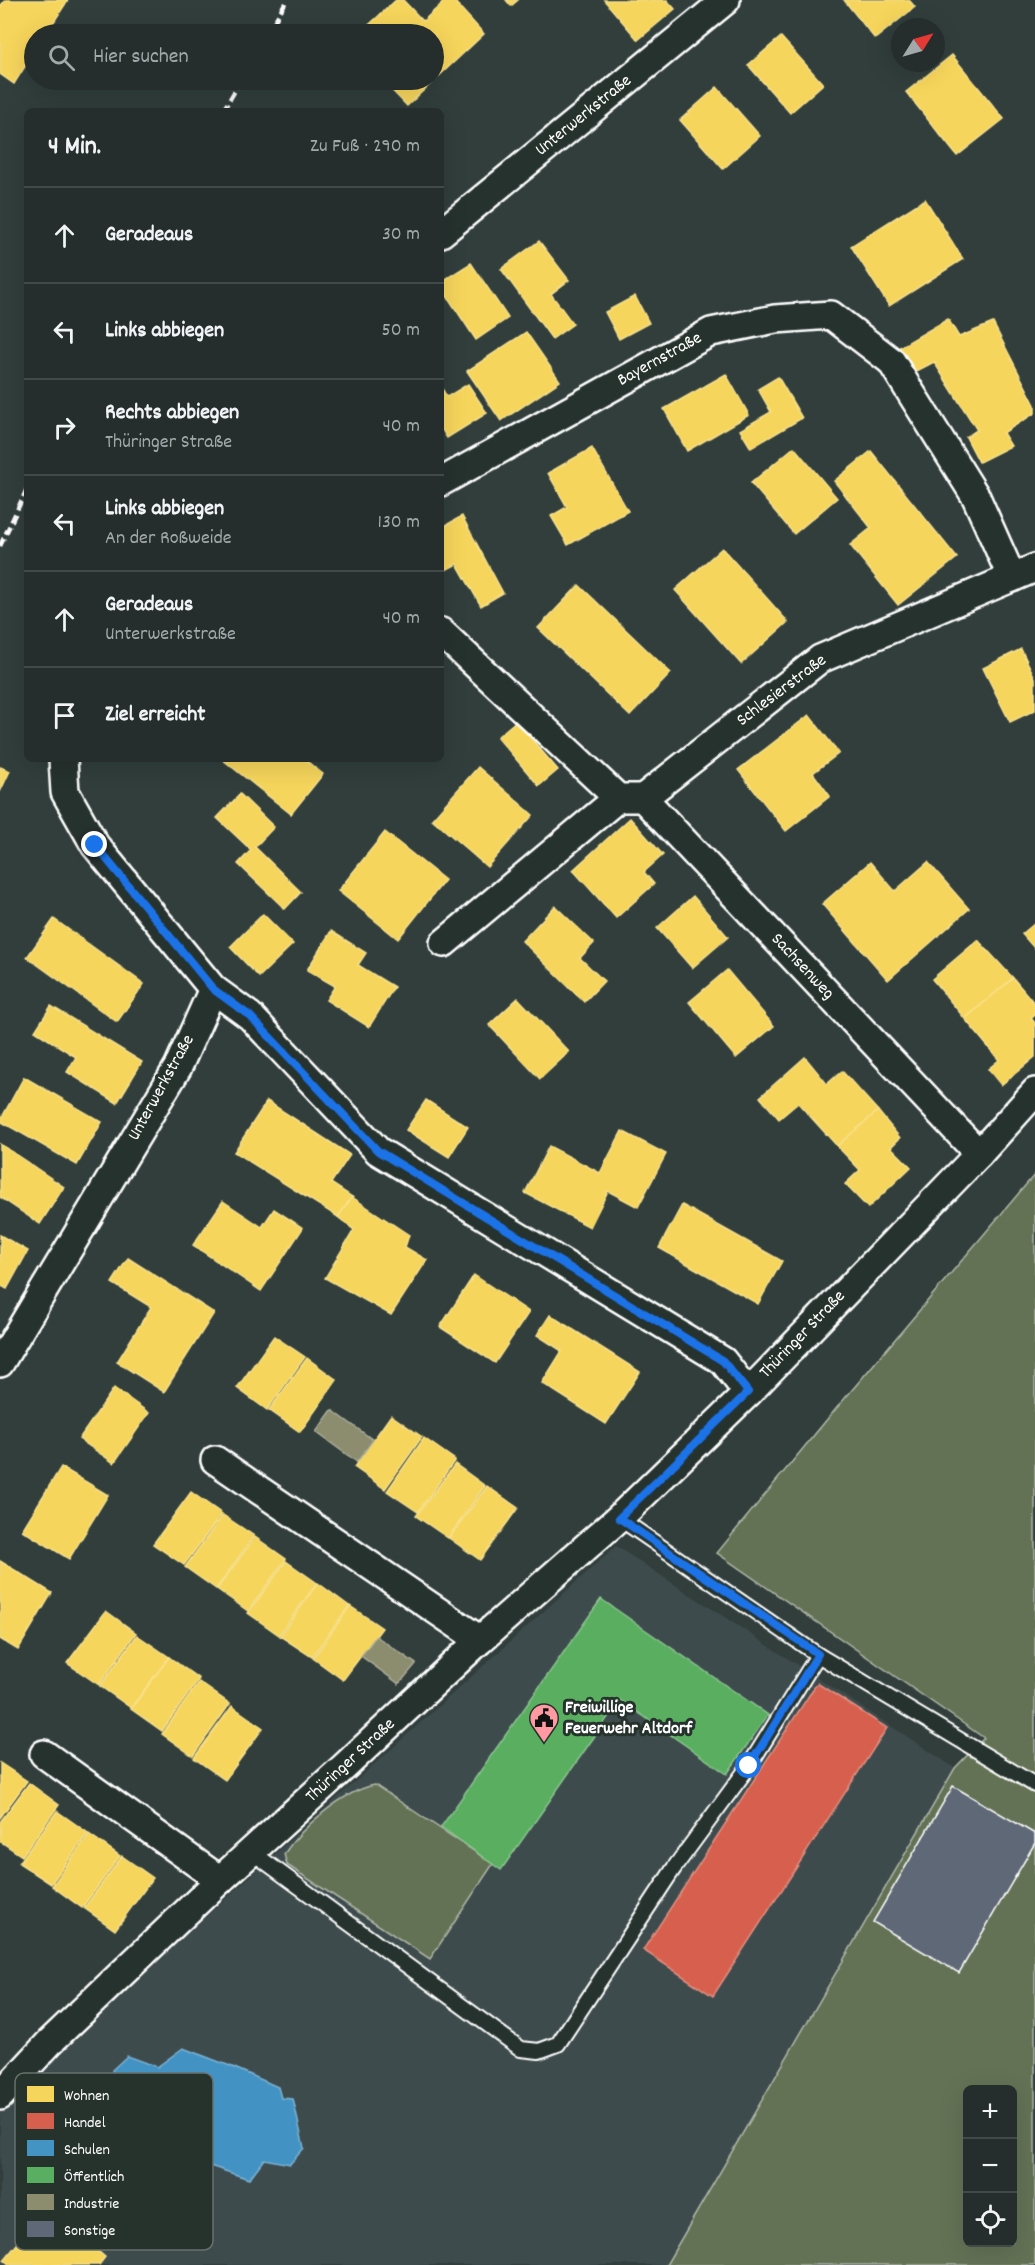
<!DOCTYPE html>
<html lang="de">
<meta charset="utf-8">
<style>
body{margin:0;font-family:Dekko,sans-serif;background:#313a39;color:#f1f3f6}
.controls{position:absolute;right:18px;bottom:18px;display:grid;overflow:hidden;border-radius:9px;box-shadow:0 6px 24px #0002}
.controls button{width:54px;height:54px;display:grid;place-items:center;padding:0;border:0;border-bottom:2px solid #424a49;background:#252e2d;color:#f1f3f6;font:30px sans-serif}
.compass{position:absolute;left:891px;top:18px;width:54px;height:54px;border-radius:50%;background:#252e2d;box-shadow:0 6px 24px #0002;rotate:53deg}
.stop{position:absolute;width:18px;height:18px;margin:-14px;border:4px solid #1a73e8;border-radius:50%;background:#fff}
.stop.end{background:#1a73e8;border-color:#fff;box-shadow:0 2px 6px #0008}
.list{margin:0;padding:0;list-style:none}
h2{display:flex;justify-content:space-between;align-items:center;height:78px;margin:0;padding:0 24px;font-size:26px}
h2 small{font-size:20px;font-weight:400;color:#a3a8aa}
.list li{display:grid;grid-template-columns:39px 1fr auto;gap:18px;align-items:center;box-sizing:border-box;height:96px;padding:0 24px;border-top:2px solid #424a49}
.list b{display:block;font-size:22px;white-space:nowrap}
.list p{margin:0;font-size:20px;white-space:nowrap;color:#a3a8aa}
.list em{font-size:20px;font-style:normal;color:#a3a8aa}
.icon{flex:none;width:33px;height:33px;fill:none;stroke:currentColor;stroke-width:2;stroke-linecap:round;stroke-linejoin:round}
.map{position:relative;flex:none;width:1035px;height:2265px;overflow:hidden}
.search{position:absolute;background:#252e2d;box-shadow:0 6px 24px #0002;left:24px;top:24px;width:420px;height:66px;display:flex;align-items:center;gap:15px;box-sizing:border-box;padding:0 21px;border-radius:33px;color:#a3a8aa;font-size:22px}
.panel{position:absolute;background:#252e2d;box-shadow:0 6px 24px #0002;left:24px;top:108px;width:420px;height:654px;border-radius:9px}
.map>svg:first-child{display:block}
</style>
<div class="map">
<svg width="1035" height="2265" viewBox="0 0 1035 2265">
<rect width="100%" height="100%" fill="#313e3c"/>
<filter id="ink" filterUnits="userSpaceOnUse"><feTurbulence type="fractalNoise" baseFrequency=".0167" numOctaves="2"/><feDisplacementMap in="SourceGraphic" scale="12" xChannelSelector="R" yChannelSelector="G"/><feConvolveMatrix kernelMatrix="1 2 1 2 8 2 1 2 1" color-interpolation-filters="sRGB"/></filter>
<g filter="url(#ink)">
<polygon fill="#3e4b4d" points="616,1546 955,1768 666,2265 0,2265 0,2112 57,2051"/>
<g fill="#647254" stroke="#b2b8aa" stroke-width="1.5" fill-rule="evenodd">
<path d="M1035,1174V2265H666L955,1768L984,1738L717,1553L824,1423ZM968,2090H1012V2242H968Z"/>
<path d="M375,1785L493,1864L430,1959L287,1865L284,1854C302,1827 343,1791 375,1785Z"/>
</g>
<g fill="#f6d55c" stroke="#f9e28d" stroke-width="1.5">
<polygon points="5,0 68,0 46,34 34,34 34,52 14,84 0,74 0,7"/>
<polygon points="396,0 403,0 423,21 446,0 453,0 484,34 407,106 382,80 434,80 434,34 359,34"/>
<polygon points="506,0 518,0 511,6"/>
<polygon points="604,0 667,0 675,9 638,40"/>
<polygon points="844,0 909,0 915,7 875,39"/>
<polygon points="781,37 823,84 790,113 748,65"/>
<polygon points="952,55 1004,119 957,156 906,92"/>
<polygon points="717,87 760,136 723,169 680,120"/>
<polygon points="925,199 963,259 889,306 851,246"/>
<polygon points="539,241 569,280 551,294 573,324 552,339 501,269"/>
<polygon points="471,263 508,318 476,340 441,287 441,282"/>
<polygon points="635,296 649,323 619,339 605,312"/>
<polygon points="948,319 959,337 993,323 1035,405 1035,413 1003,433 1011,446 979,462 966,437 977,430 934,362 907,376 893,351"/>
<polygon points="526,332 560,381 501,421 467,371"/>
<polygon points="726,374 749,415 687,451 664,409"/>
<polygon points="778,377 802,418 751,448 740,430 771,412 758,389"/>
<polygon points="468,384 487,413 447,438 441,428 441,387 447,397"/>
<polygon points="794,447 837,498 794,534 751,483"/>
<polygon points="592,448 628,511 568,545 551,516 567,507 548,473"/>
<polygon points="871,451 957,558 898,605 850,545 871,528 834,481"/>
<polygon points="462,516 503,593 481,606 457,564 442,572 441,569 441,528"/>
<polygon points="722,548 788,622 741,664 675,590"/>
<polygon points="579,585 671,673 630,716 538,628"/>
<polygon points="1021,649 1035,678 1035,710 1010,722 983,668"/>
<polygon points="809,715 839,753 813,773 830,796 786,831 738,770"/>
<polygon points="516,721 558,770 539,786 497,737"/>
<polygon points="222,759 304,759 323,774 291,814"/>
<polygon points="0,767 10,771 0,792"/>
<polygon points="478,767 533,815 487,867 432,819"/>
<polygon points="240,794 274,827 255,847 301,892 285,909 238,864 251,850 217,818"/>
<polygon points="630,818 663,855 644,872 654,884 616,918 573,870"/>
<polygon points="385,832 445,880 398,939 338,891"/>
<polygon points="870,862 895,891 928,862 969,909 888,980 822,904"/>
<polygon points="693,896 728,937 692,968 657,928"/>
<polygon points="555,906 594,943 580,958 604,981 584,1002 522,941"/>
<polygon points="263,914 293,944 259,977 230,947"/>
<polygon points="54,919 144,984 117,1022 27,957"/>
<polygon points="1034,924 1035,925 1035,949 1022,934"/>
<polygon points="331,931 366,953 358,965 394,987 369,1027 326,1000 335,986 307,970"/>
<polygon points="978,940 1013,978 965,1019 932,979"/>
<polygon points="727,970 774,1026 736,1058 689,1002"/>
<polygon points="1013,978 1035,1004 1035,1014 1031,1018 1035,1023 1035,1057 1001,1085 988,1069 999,1060 965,1019"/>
<polygon points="518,998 569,1052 540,1079 489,1025"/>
<polygon points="51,1006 142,1062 117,1103 67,1072 76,1057 35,1031"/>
<polygon points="805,1057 827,1084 842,1071 878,1111 837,1146 798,1103 779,1119 760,1097"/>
<polygon points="24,1077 102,1122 77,1165 0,1121"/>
<polygon points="426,1100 468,1127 449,1157 406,1130"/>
<polygon points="267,1101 350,1155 331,1183 352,1197 338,1217 234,1152"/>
<polygon points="878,1111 900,1138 891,1147 911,1167 868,1208 845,1184 860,1170 837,1146"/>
<polygon points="622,1131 666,1154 638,1207 608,1191 590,1227 525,1193 549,1146 600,1173"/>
<polygon points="0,1144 64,1187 40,1224 0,1197"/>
<polygon points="352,1197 409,1235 405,1247 427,1260 391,1315 325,1278 354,1230 338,1217"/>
<polygon points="223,1201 262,1227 274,1209 303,1228 261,1291 193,1245"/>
<polygon points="682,1205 782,1261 758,1304 659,1248"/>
<polygon points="0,1235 28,1251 7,1289 0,1285"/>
<polygon points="128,1258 214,1313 164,1392 117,1362 151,1307 112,1283"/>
<polygon points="474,1275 529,1312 495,1363 440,1327"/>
<polygon points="550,1315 640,1372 606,1424 542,1383 562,1351 537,1335"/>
<polygon points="274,1336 305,1357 267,1410 237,1388"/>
<polygon points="307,1358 337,1380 300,1432 269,1410"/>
<polygon points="114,1388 149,1413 114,1463 79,1439"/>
<polygon points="391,1415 422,1437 385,1489 354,1467"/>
<polygon points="424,1438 455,1460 418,1512 387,1491"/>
<polygon points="455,1464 485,1486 448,1538 416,1516"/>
<polygon points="61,1467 108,1495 69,1559 22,1530"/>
<polygon points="487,1486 518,1508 480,1560 449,1538"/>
<polygon points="191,1492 222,1514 184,1565 153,1544"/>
<polygon points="223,1515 254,1536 216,1589 185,1567"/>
<polygon points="255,1537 286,1559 248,1611 217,1589"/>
<polygon points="0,1561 52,1593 18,1650 0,1639"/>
<polygon points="286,1561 317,1583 279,1635 248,1613"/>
<polygon points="318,1583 349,1606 312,1657 280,1636"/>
<polygon points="350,1606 382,1628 343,1680 313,1658"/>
<polygon points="106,1611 136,1633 99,1685 67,1663"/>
<polygon points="137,1635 169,1657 131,1708 100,1686"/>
<polygon points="169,1657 199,1679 162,1731 131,1709"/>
<polygon points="199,1682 230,1704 193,1756 162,1734"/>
<polygon points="232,1706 263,1728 225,1780 194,1758"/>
<polygon points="0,1763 27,1781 0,1818"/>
<polygon points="29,1783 59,1805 22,1856 0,1841 0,1822"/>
<polygon points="57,1811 88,1833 51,1884 19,1863"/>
<polygon points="89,1834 120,1856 82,1908 52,1886"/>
<polygon points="122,1856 153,1878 115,1930 84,1908"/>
<polygon points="47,2208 105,2257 99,2265 10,2265 4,2260"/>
</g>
<polygon fill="#d6604d" stroke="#e29082" stroke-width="1.5" points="817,1683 887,1728 713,1996 643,1950"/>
<polygon fill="#4393c3" stroke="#7bb3d5" stroke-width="1.5" points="183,2048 230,2066 278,2087 281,2098 293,2099 304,2148 290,2164 264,2159 249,2179 171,2153 167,2124 150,2140 132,2136 131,2122 118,2119 118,2108 102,2105 105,2091 114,2084 112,2070 127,2056 157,2067"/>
<polygon fill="#5aae61" stroke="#8cc690" stroke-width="1.5" points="601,1599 768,1715 727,1774 620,1700 501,1870 441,1827"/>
<g fill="#8c8c6e" stroke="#aeae9a" stroke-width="1.5">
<polygon points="332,1410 373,1440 357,1462 316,1432"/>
<polygon points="376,1636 416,1664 399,1684 361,1656"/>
</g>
<polygon fill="#5e6876" stroke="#fff" stroke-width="1.5" points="953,1786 1035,1834 1035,1843 959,1973 873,1922"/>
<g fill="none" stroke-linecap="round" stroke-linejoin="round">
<g stroke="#fff" stroke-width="18">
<g id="service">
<polyline points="619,1518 818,1655 1035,1785"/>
<polyline points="252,1852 521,2049 539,2051 558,2044 674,1868 749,1766 818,1655"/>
</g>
</g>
<g stroke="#fff" stroke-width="32">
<g id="minor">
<polyline points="441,233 726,0"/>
<polyline points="441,482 711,332 775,319 831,315 891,361 976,497 1012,578"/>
<polyline points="441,632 618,798 643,798 979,1154"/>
<polyline points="63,759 65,792 95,845 213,989 250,1016 378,1151 723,1361 748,1393"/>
<polyline points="643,798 820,659 1035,568"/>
<polyline points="444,943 618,798"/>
<polyline points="0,1363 178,1067 213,989"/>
<polyline points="215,1460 480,1640"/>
<polyline points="44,1754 220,1880"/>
<polyline points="0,2096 50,2042 220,1880 344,1767 480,1640 619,1518 748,1393 979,1154 1035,1092"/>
</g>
</g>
<use href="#service" stroke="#26332d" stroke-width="14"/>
<use href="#minor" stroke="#26332d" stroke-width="27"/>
<g stroke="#fff" stroke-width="4.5" stroke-dasharray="9 4.5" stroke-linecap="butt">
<polyline points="267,34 287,0"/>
<polyline points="223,111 241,80"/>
<polyline points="0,546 27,489"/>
</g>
</g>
</g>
<g fill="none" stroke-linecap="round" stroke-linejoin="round" filter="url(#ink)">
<polyline stroke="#1a73e8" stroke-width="8" points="95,845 213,989 250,1016 378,1151 723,1361 748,1392 619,1518 818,1654 749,1766"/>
</g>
<defs>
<g id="civic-pin" transform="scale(1.5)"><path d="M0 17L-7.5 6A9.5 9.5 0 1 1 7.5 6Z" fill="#ff9aa2" stroke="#26332d"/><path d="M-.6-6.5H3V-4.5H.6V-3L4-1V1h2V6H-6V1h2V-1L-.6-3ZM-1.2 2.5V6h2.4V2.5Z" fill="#111"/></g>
</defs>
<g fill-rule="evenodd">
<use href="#civic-pin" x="544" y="1718"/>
</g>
<g text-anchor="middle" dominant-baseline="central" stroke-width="6" stroke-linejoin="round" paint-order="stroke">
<g font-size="18" fill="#fff" stroke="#26332d">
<text transform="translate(584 116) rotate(-39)">Unterwerkstraße</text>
<text transform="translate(660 360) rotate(-29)">Bayernstraße</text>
<text transform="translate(782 691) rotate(-37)">Schlesierstraße</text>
<text transform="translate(802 967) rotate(47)">Sachsenweg</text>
<text transform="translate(162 1088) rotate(-61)">Unterwerkstraße</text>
<text transform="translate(803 1335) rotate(-46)">Thüringer Straße</text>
<text transform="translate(351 1761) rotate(-43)">Thüringer Straße</text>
</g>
<g font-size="18" font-weight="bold" fill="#fff" stroke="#26332d" text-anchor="start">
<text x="565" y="1708">Freiwillige<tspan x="565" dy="21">Feuerwehr Altdorf</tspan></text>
</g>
</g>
<rect x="15" y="2073" width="198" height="177" rx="9" fill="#26332d" stroke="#67706c" stroke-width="1.5"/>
<rect x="27" y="2086" width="27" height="16" fill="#f6d55c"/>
<rect x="27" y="2113" width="27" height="16" fill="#d6604d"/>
<rect x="27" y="2140" width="27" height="16" fill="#4393c3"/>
<rect x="27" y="2167" width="27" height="16" fill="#5aae61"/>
<rect x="27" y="2194" width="27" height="16" fill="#8c8c6e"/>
<rect x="27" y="2221" width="27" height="16" fill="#5e6876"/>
<g font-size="16" fill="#fff">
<text x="64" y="2100">Wohnen</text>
<text x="64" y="2127">Handel</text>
<text x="64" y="2154">Schulen</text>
<text x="64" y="2181">Öffentlich</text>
<text x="64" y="2208">Industrie</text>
<text x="64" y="2235">Sonstige</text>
</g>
</svg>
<div class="controls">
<button>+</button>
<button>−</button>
<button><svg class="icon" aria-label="locate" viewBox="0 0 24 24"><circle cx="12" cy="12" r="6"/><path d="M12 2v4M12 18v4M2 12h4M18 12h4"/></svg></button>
</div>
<svg class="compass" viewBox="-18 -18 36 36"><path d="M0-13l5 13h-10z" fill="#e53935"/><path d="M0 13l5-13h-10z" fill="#a3a8aa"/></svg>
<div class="stop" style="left:749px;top:1766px"></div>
<div class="stop end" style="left:95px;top:845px"></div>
<div class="search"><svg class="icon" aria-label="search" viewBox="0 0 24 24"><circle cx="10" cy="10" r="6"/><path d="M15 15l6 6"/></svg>Hier suchen</div>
<section class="panel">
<h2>4 Min.<small>Zu Fuß · 290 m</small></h2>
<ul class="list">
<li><svg class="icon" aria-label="ahead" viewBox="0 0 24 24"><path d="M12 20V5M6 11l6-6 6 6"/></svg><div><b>Geradeaus</b></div><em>30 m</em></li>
<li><svg class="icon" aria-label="left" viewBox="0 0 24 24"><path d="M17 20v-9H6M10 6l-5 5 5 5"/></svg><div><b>Links abbiegen</b></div><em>50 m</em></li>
<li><svg class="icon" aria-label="right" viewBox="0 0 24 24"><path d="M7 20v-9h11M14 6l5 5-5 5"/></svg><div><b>Rechts abbiegen</b><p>Thüringer Straße</p></div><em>40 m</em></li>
<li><svg class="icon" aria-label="left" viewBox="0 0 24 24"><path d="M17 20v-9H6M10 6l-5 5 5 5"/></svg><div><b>Links abbiegen</b><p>An der Roßweide</p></div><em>130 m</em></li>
<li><svg class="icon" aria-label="ahead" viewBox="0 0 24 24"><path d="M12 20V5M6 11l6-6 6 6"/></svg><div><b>Geradeaus</b><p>Unterwerkstraße</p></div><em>40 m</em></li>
<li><svg class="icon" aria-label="arrive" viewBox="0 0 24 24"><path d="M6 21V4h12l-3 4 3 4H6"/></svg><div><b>Ziel erreicht</b></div></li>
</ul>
</section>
</div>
